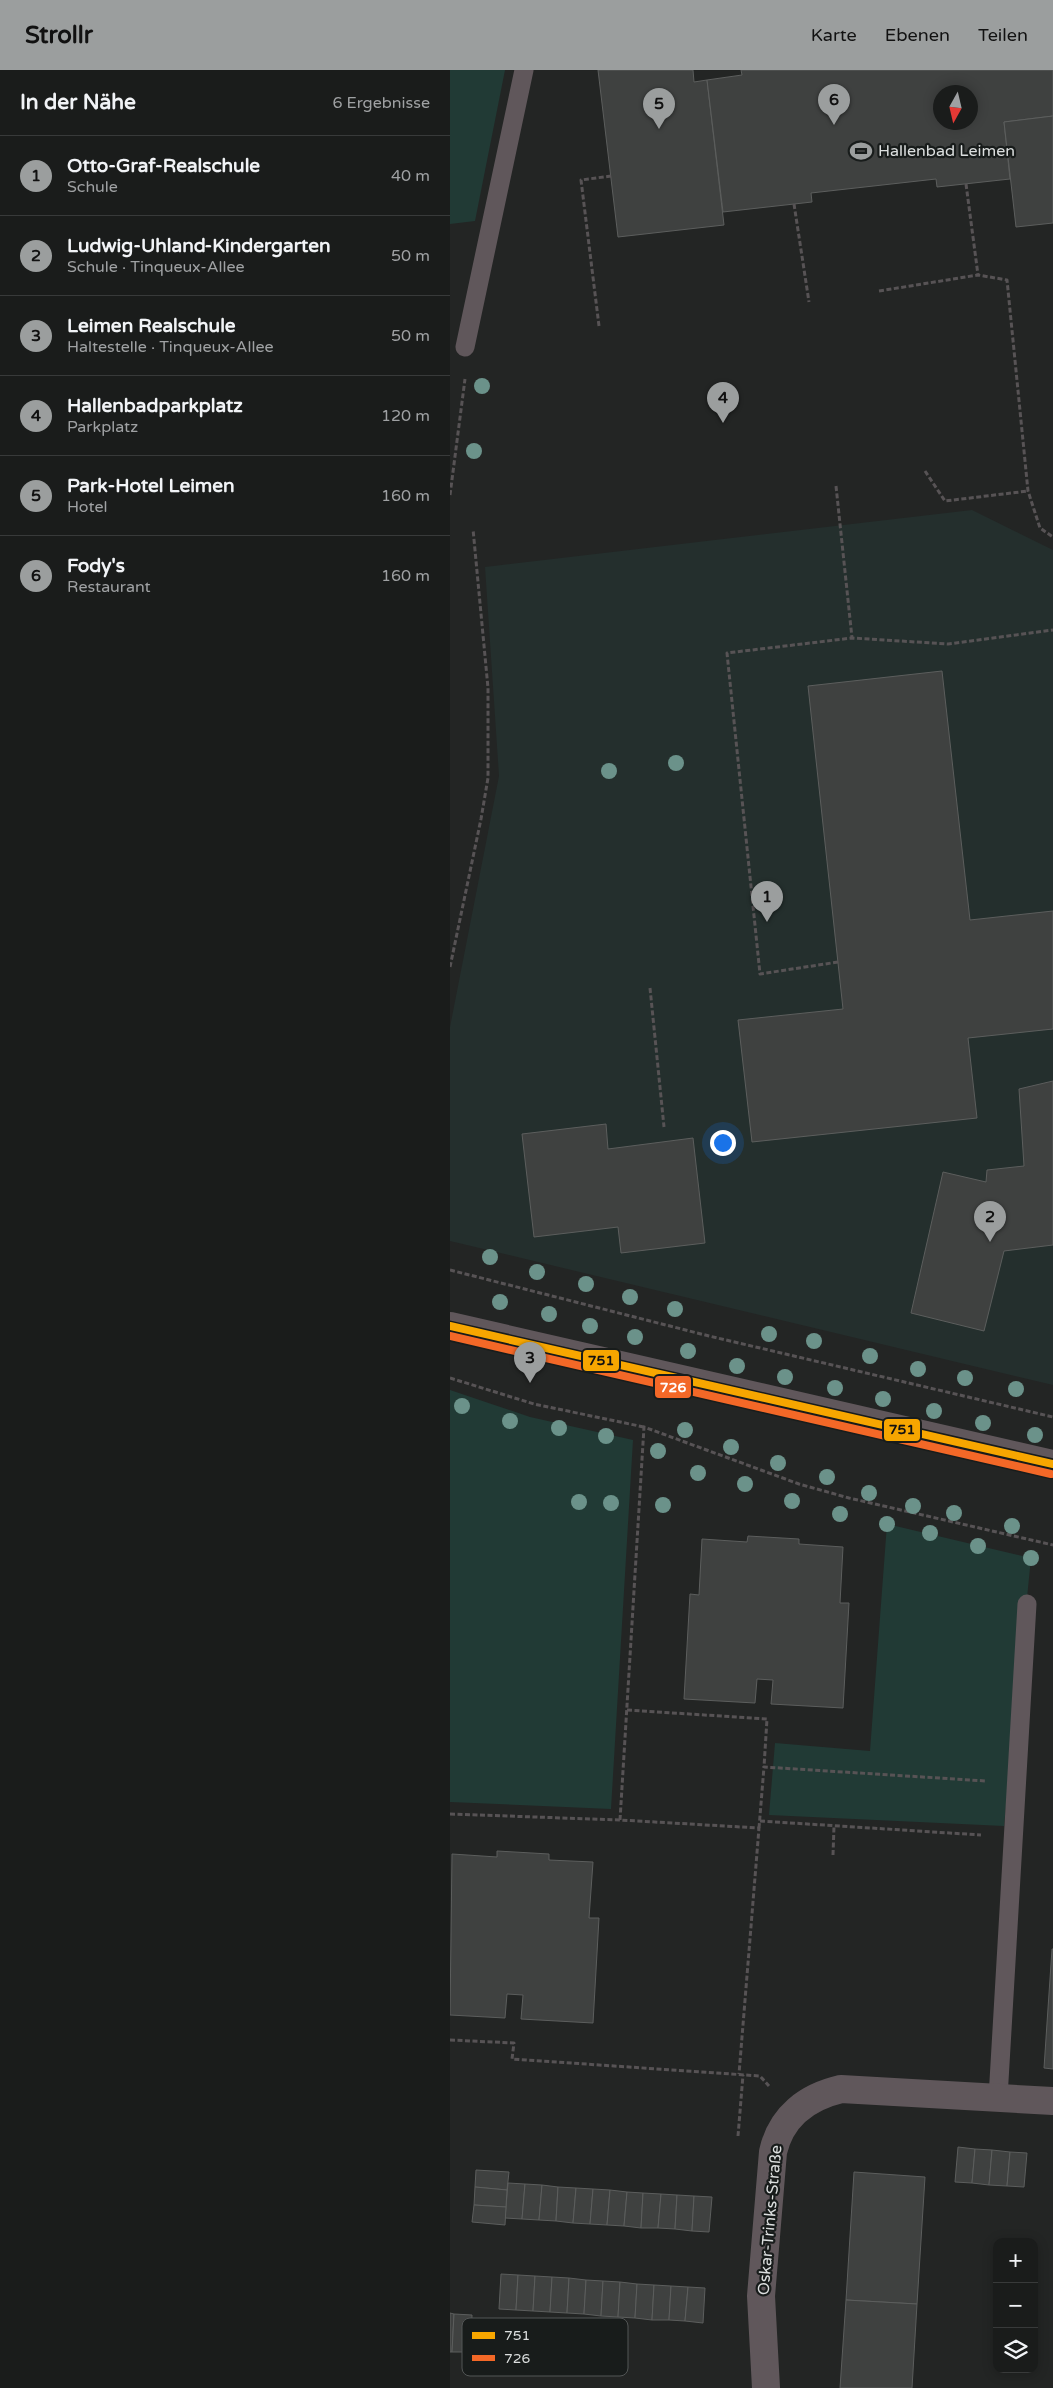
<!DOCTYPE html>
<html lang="de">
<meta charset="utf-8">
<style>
body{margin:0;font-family:"Varela Round",sans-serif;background:#232524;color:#f1f3f6}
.controls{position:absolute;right:15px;bottom:15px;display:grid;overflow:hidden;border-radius:10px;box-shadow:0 2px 12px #0003}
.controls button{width:45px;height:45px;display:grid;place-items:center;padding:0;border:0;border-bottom:1px solid #383a3a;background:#1a1c1b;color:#f1f3f6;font:25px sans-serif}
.compass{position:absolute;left:483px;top:15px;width:45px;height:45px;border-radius:50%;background:#1a1c1b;box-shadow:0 2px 12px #0003;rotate:188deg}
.you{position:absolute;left:272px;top:1072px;width:18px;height:18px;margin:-12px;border:4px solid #fff;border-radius:50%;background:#1a73e8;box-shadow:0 0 0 8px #1a73e833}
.badge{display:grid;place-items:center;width:32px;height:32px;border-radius:50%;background:#9b9e9e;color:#111;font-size:16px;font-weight:700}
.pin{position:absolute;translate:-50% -41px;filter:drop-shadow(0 1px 2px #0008)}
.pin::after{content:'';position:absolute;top:26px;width:18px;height:15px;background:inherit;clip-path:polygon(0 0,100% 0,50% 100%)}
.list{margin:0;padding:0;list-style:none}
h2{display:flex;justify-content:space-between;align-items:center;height:65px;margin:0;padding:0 20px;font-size:21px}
h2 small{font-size:16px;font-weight:400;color:#9fa1a3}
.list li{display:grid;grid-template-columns:32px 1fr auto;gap:15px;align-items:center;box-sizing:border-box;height:80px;padding:0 20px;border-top:1px solid #383a3a}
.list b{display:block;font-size:19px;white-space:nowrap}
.list p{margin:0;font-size:16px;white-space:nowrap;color:#9fa1a3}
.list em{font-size:16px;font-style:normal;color:#9fa1a3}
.icon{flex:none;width:28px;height:28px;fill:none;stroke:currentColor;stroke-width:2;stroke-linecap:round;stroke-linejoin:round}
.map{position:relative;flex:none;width:603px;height:2318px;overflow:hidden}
header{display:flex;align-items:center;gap:30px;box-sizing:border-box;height:70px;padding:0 25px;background:#9b9e9e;color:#111}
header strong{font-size:24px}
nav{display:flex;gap:28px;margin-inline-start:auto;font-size:18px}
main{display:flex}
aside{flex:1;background:#1a1c1b}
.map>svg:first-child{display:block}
</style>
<header>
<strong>Strollr</strong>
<nav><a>Karte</a><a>Ebenen</a><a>Teilen</a></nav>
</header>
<main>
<aside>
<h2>In der Nähe<small>6 Ergebnisse</small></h2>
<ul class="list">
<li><span class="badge">1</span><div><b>Otto-Graf-Realschule</b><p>Schule</p></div><em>40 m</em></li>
<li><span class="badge">2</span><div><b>Ludwig-Uhland-Kindergarten</b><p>Schule · Tinqueux-Allee</p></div><em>50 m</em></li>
<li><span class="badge">3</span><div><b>Leimen Realschule</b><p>Haltestelle · Tinqueux-Allee</p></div><em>50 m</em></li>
<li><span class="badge">4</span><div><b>Hallenbadparkplatz</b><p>Parkplatz</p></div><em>120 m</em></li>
<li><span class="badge">5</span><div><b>Park-Hotel Leimen</b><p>Hotel</p></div><em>160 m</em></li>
<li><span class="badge">6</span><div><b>Fody's</b><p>Restaurant</p></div><em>160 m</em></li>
</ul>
</aside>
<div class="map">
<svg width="603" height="2318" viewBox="0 0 603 2318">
<rect width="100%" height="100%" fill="#232524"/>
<polygon fill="#242f2d" points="522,440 603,480 603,1315 0,1171 0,957 49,706 35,497"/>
<g fill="#213a35">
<polygon points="0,0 55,0 25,151 0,154"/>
<polygon points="0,1320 80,1347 183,1370 161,1739 0,1732"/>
<polygon points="437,1454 581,1488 554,1756 319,1745 325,1673 420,1681"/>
</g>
<g fill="#3f4140" stroke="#5c5e5d" fill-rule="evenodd">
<polygon points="148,0 243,0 244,12 257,10 274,155 168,167"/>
<path d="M291,0H603V46L554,52L560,109L487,117L486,109L361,123L362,132L273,142L257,10L292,5ZM490,22H520V52H490Z"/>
<polygon points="603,46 603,153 566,157 554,52"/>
<polygon points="492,601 520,850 603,841 603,959 518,968 527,1048 302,1072 288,950 393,939 358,616"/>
<polygon points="603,1011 603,1175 554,1181 534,1261 461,1243 493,1102 536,1112 537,1100 574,1096 569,1019"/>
<polygon points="156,1054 158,1079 243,1068 255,1173 171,1183 168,1157 84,1167 72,1064"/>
<polygon points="298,1466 349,1469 349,1474 393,1477 390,1533 399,1533 393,1638 321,1634 323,1610 307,1609 305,1633 234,1629 240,1524 249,1525 252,1469 297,1472"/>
<polygon points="47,1781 99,1784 99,1790 143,1792 139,1848 149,1848 143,1953 71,1949 73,1925 57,1924 55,1948 0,1945 2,1784 47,1787"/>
<polygon points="602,1879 603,1879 603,1999 594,1998"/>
<polygon points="508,2077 525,2079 522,2113 505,2112"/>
<polygon points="525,2079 542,2080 539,2115 522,2113"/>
<polygon points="542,2080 560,2082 557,2116 539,2115"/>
<polygon points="560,2082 577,2083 574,2117 557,2116"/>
<polygon points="26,2100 59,2102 57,2120 25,2117"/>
<polygon points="404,2102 475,2107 467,2234 396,2230"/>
<polygon points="58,2113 75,2114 72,2149 55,2148"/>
<polygon points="75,2114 92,2115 89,2150 72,2149"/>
<polygon points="92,2115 108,2117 106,2151 89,2150"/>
<polygon points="25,2117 57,2120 56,2137 24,2135"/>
<polygon points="108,2117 126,2118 123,2153 106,2151"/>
<polygon points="126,2118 143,2119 140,2154 123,2153"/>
<polygon points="143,2119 160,2120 157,2155 140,2154"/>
<polygon points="160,2120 177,2122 174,2156 157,2155"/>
<polygon points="177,2122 193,2123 191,2158 174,2156"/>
<polygon points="193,2123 211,2124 208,2158 191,2158"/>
<polygon points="211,2124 227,2125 225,2159 208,2158"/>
<polygon points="227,2125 244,2126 242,2161 225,2159"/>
<polygon points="244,2126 262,2127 259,2162 242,2161"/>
<polygon points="24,2135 56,2137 55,2155 22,2152"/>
<polygon points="51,2204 68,2205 66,2240 49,2239"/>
<polygon points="68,2205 85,2206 83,2241 66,2240"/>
<polygon points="85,2206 102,2207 100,2242 83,2241"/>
<polygon points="102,2207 119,2208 117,2243 100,2242"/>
<polygon points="119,2208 136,2210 134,2244 117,2243"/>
<polygon points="136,2210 153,2211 151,2246 134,2244"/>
<polygon points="153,2211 170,2212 168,2247 151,2246"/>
<polygon points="170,2212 187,2214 185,2248 168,2247"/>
<polygon points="187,2214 204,2215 202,2250 185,2248"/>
<polygon points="204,2215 221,2216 219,2250 202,2250"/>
<polygon points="221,2216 238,2217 235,2251 219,2250"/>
<polygon points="238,2217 255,2218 253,2253 235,2251"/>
<polygon points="396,2230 467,2234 462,2318 390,2318"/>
<polygon points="0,2243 4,2244 2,2282 0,2282"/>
<polygon points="4,2244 22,2245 21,2282 2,2282"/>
</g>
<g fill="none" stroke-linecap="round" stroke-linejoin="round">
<g stroke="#575355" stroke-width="3" stroke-dasharray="5 2.5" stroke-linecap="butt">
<polyline points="516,114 528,205"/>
<polyline points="344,134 359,232"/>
<polyline points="429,221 528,205 557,210 578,421 590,458 603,467"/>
<polyline points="149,256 131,110 161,106"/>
<polyline points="475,401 495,431 578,421"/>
<polyline points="386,416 402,568"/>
<polyline points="0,425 15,309"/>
<polyline points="388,892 310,904 277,583 402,568 498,574 603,560"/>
<polyline points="0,897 31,749 38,708 38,618 23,459"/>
<polyline points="200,918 214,1057"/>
<polyline points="0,1200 259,1266 603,1347"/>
<polyline points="0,1308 84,1334 194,1357"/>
<polyline points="177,1640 317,1649 314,1697"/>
<polyline points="0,1744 170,1750 309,1758 289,2004"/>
<polyline points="170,1750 194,1357 349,1414 399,1428 603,1475"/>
<polyline points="310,1751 531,1765"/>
<polyline points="309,1758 314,1697 536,1711"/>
<polyline points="383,1785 384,1756"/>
<polyline points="0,1970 64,1973 62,1989 310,2006 319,2016"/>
<polyline points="288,2066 293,2005"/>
</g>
<g stroke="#60575b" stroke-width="19">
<polyline points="15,277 74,0"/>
<polyline points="548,2028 577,1534"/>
</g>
<g stroke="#60575b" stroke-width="28">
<polyline points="0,1256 603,1394"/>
<path d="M316,2318L311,2226L323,2082C331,2046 357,2027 391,2019L603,2031"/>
</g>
<g stroke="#181c1b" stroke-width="11">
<polyline id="bus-1" points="0,1256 603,1394"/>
</g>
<g stroke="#181c1b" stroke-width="11">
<polyline id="bus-2" points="0,1266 601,1404"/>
</g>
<use href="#bus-1" stroke="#f7a600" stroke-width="8"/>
<use href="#bus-2" stroke="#f36827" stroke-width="8"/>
</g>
<g fill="#6b928a">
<circle cx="32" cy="316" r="8"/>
<circle cx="24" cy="381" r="8"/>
<circle cx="226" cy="693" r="8"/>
<circle cx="159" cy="701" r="8"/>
<circle cx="40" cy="1187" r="8"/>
<circle cx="87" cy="1202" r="8"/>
<circle cx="136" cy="1214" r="8"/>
<circle cx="180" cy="1227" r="8"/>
<circle cx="50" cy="1232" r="8"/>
<circle cx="225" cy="1239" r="8"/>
<circle cx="99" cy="1244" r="8"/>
<circle cx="140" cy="1256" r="8"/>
<circle cx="319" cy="1264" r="8"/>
<circle cx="185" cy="1267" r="8"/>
<circle cx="364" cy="1271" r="8"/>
<circle cx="238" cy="1281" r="8"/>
<circle cx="420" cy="1286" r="8"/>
<circle cx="287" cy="1296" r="8"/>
<circle cx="468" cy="1299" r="8"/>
<circle cx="335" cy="1307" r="8"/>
<circle cx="515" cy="1308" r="8"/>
<circle cx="385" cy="1318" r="8"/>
<circle cx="566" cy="1319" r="8"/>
<circle cx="433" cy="1329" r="8"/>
<circle cx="12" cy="1336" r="8"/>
<circle cx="484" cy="1341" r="8"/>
<circle cx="60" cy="1351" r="8"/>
<circle cx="533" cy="1353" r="8"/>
<circle cx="109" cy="1358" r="8"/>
<circle cx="235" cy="1360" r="8"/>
<circle cx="585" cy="1365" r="8"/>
<circle cx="156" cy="1366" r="8"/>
<circle cx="281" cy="1377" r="8"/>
<circle cx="208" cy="1381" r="8"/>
<circle cx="328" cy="1393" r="8"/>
<circle cx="248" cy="1403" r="8"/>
<circle cx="377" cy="1407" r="8"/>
<circle cx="295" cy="1414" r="8"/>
<circle cx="419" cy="1423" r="8"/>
<circle cx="342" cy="1431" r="8"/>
<circle cx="129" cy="1432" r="8"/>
<circle cx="161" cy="1433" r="8"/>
<circle cx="213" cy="1435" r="8"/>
<circle cx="463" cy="1436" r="8"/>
<circle cx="504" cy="1443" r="8"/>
<circle cx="390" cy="1444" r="8"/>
<circle cx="437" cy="1454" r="8"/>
<circle cx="562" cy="1456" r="8"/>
<circle cx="480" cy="1463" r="8"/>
<circle cx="528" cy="1476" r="8"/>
<circle cx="581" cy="1488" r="8"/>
</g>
<defs>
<g id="stadium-bare" transform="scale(1.725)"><path d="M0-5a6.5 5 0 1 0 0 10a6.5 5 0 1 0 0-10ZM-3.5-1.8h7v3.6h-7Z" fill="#9b9e9e" stroke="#181c1b" stroke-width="2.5" paint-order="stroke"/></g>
</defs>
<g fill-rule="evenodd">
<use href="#stadium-bare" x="411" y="81"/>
</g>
<g text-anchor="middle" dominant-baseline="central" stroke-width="4.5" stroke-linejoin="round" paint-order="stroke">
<g font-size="16" fill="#dcdfdf" stroke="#181c1b" text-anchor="start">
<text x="428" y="81">Hallenbad Leimen</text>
</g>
<g font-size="16" fill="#dcdfdf" stroke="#181c1b">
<text transform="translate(320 2150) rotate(-85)">Oskar-Trinks-Straße</text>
</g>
</g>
<rect x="12" y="2248" width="166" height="58" rx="8" fill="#181c1b" stroke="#535656" stroke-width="1"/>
<rect x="22" y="2262" width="23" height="7" fill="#f7a600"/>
<rect x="22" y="2285" width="23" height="6" fill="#f36827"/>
<g font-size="14" fill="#dcdfdf">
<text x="54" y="2270">751</text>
<text x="54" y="2293">726</text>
</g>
<g stroke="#181c1b" stroke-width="2">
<rect x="132" y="1279" width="38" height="23" rx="5" fill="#f7a600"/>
<rect x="204" y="1305" width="38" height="24" rx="5" fill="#f36827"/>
<rect x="433" y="1348" width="38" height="24" rx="5" fill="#f7a600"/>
</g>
<g font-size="14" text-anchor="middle" font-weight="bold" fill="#fff">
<text x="223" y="1322">726</text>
</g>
<g font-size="14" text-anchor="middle" font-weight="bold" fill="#111">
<text x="151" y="1295">751</text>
<text x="452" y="1364">751</text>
</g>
</svg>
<div class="controls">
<button>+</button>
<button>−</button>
<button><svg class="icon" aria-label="layers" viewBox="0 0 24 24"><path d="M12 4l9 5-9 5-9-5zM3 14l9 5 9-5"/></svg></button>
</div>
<svg class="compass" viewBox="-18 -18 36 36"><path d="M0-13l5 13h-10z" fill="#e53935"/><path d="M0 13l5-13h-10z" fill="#9fa1a3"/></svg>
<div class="you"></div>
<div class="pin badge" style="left:317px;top:852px">1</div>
<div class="pin badge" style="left:540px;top:1172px">2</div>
<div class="pin badge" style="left:80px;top:1313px">3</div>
<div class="pin badge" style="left:273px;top:353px">4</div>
<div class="pin badge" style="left:209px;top:59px">5</div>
<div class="pin badge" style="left:384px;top:55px">6</div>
</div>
</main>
